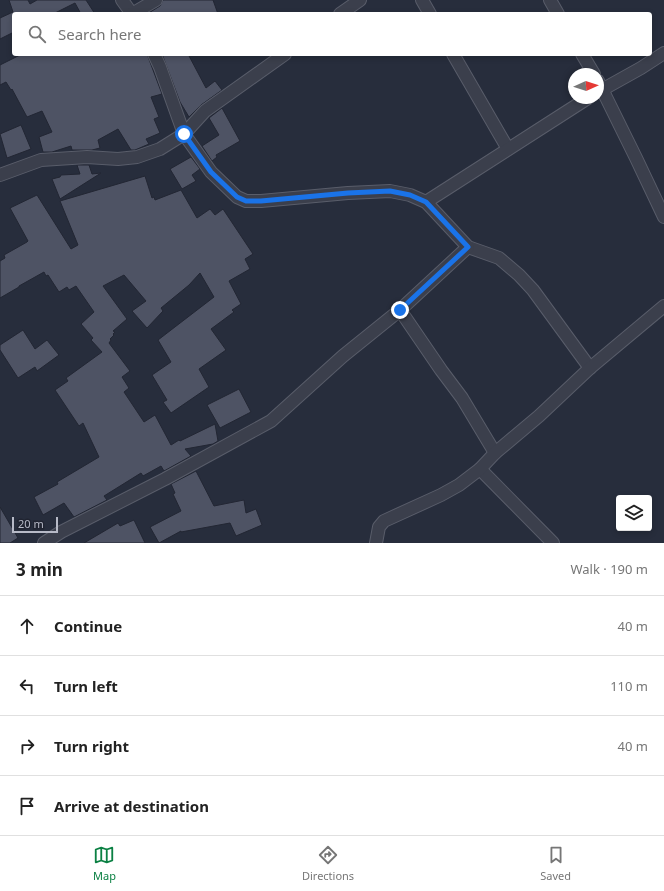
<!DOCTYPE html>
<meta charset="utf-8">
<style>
body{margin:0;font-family:"Noto Sans",sans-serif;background:#f2f2f2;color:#222}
.controls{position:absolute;right:12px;bottom:12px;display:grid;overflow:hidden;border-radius:4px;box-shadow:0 2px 6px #0003}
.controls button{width:36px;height:36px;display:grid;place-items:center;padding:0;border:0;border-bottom:1px solid #e0e0e0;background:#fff;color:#222;font:20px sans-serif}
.compass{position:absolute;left:568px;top:68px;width:36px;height:36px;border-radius:50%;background:#fff;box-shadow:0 2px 6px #0003;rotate:87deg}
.scale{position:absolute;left:12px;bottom:10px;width:46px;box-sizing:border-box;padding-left:4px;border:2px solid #b7bac7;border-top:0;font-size:11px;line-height:14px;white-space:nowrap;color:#b7bac7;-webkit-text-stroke:3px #202431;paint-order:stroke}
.stop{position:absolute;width:12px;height:12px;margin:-9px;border:3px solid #1a73e8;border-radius:50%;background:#fff}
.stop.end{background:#1a73e8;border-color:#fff;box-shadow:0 1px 4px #0008}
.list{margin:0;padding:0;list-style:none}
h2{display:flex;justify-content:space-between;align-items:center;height:52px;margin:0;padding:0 16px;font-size:17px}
h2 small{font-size:13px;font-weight:400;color:#767676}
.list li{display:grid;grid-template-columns:26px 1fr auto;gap:12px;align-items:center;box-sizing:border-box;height:60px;padding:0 16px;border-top:1px solid #e0e0e0}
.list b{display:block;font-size:15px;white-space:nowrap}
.list em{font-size:13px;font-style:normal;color:#767676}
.icon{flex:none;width:22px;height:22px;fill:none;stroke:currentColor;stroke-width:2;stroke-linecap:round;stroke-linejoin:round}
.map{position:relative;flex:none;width:664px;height:543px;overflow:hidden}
.search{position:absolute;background:#fff;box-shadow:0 2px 6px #0003;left:12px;right:12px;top:12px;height:44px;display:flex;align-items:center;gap:10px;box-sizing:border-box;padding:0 14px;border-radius:4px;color:#767676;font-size:15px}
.sheet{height:292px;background:#fff}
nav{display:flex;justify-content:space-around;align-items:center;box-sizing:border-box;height:56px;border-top:1px solid #e0e0e0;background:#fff;font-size:11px;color:#767676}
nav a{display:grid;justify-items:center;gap:2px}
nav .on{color:#0b8043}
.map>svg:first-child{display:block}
</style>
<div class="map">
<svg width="664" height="543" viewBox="0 0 664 543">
<rect width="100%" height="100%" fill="#272d3c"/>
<g fill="#4e5364" stroke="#222633">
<polygon points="9,0 28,0 30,4 37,0 86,0 95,14 81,14 75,3 53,14 14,14 14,32 0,39 0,18 13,12"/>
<polygon points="163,0 213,0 218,14 147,14 160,6"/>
<polygon points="22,54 147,54 162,94 151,97 159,117 154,119 160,133 146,139 149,144 135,150 131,150 118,129 98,140 100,148 92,150 72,150 71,146 52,152 43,152 39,137 52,132 42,111 27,117 12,89 11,90 6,82 0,85 0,65"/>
<polygon points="162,54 188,54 206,88 215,81 222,90 201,105 189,117 180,102"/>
<polygon points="222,108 240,141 216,155 217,157 212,161 202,146 219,135 209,118"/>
<polygon points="21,125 31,149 7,158 0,134"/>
<polygon points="191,157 200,169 192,175 196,181 182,189 170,169"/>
<polygon points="77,165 89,165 92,174 101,173 60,199 52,179 60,177 61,175 80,174"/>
<polygon points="145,176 152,198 154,197 155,200 181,190 197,218 210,209 215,215 223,209 253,254 245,259 250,269 229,281 241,304 232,310 234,312 211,329 226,350 199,369 209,387 171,413 163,402 167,400 152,375 171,362 158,340 214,297 200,273 189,285 161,308 163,311 147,328 132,311 146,301 124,275 103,286 127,319 113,331 115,332 113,334 114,335 110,339 111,340 109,343 130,371 122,377 129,388 124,392 144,422 155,415 171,445 179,440 180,441 215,424 218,441 213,444 185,449 191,456 164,471 161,466 143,476 141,473 104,496 107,500 74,517 64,503 43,515 34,497 58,484 57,482 99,457 83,423 79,426 55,390 68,381 66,378 102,352 91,340 93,338 81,324 94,312 76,286 69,290 67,287 59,292 48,275 46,276 44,272 19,286 19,287 0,298 0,261 5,258 4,255 27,242 28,241 10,208 37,195 71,249 78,245 60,201"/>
<polygon points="23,330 35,349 47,340 59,355 37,371 35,367 18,378 0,350 0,345"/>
<polygon points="239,389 251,412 220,428 207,405"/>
<polygon points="196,471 214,506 244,500 246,513 256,509 262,525 236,536 230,523 181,532 181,531 159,543 150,527 181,511 173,494 175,493 171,484"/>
<polygon points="0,507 18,538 10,543 0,543"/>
<polygon points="134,520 145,543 84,543 118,523 120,526"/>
</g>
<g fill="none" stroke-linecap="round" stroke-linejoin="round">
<g stroke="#595d6a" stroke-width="14">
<g id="street">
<polyline points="122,0 132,14"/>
<polyline points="422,0 430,14"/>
<polyline points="550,0 558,14"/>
<polyline points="132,14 156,0"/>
<polyline points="340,14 360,0"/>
<polyline points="154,54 160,67 184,134 211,172 237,197 246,201 261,201 348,193 390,191 410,195 426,202 468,247 499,258 519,275 533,290 590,368"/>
<polyline points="453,54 508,149"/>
<polyline points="582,54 594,74"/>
<polyline points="598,81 636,158 664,217"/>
<polyline points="598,92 641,68 664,53"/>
<polyline points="0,175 41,160 87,157 118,159 137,157 160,149 184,134 205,111 285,54"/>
<polyline points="426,202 588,98"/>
<polyline points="400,310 441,370 462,398 495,453"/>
<polyline points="480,469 553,543"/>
<polyline points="44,543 61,532 165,479 271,421 343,356 400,310 468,247"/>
<polyline points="376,543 379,527 384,521 441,495 459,485 480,469 495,453 539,416 590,368 664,306"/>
</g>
</g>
<use href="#street" stroke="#3b3f4c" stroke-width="12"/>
</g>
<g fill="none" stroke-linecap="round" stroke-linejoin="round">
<polyline stroke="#1a73e8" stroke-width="5" points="184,134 211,172 237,197 246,201 261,201 348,193 390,191 410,195 426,202 468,247 400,310"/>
</g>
</svg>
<div class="controls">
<button><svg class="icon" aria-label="layers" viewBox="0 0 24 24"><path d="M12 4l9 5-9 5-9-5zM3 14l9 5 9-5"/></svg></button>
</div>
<svg class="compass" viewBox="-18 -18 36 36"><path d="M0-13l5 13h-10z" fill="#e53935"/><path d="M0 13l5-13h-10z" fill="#767676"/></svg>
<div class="scale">20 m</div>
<div class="stop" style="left:184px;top:134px"></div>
<div class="stop end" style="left:400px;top:310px"></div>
<div class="search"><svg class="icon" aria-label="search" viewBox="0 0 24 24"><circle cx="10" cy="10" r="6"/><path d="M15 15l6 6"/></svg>Search here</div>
</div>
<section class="sheet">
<h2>3 min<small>Walk · 190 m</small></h2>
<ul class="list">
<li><svg class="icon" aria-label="ahead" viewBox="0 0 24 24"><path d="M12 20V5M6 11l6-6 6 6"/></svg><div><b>Continue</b></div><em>40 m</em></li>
<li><svg class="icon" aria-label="left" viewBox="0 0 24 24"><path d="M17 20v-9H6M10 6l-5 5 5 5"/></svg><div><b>Turn left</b></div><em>110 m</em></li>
<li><svg class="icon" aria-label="right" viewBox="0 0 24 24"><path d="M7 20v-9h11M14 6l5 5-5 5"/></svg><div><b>Turn right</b></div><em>40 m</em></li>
<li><svg class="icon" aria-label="arrive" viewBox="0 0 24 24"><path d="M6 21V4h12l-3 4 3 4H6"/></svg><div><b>Arrive at destination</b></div></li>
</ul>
</section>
<nav>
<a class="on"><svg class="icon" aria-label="map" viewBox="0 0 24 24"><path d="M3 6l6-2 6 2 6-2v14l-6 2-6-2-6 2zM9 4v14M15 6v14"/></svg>Map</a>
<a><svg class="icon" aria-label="directions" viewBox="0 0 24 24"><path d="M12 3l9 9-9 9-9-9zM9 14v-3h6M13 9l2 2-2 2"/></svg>Directions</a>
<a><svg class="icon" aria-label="saved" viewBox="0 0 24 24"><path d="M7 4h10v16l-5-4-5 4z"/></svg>Saved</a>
</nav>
